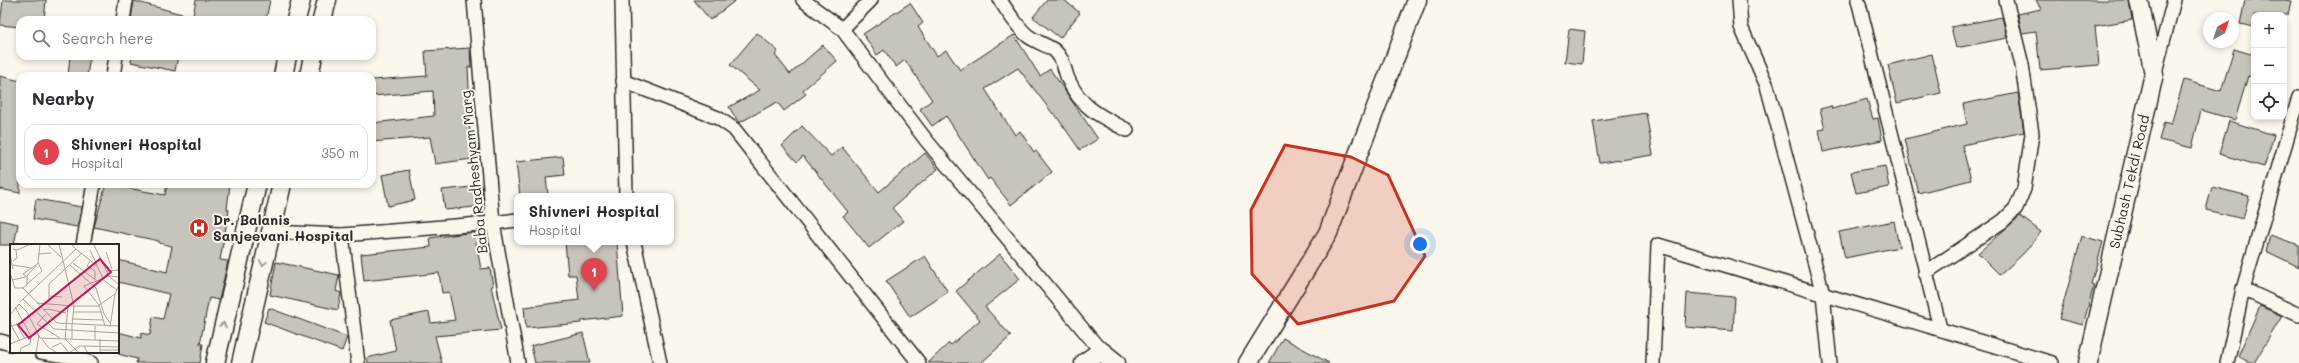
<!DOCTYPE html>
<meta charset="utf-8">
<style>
:root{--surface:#fff;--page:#f2f2f3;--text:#2b2b33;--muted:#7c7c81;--line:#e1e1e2;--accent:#2563eb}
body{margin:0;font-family:Mali,sans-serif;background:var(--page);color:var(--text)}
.controls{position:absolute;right:12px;top:12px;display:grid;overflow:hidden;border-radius:8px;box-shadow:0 2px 6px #0003}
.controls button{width:36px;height:36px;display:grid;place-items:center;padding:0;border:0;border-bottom:1px solid var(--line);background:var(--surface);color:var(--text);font:20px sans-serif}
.compass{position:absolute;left:2203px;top:12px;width:36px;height:36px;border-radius:50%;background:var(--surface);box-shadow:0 2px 6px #0003;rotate:39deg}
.you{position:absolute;left:1420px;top:244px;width:14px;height:14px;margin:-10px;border:3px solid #fff;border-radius:50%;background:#1a73e8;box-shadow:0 0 0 6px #1a73e833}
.badge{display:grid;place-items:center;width:26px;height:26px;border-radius:50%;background:var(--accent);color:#fff;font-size:13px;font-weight:700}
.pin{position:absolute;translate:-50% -33px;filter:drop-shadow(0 1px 2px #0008)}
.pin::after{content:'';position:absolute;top:21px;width:14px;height:12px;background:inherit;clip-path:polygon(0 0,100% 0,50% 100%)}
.popup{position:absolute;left:514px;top:193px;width:160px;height:52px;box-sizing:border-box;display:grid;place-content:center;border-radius:8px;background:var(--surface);filter:drop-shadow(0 1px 3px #0005);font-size:13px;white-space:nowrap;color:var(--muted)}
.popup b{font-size:15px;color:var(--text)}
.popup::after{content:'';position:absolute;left:50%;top:100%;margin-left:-8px;border:8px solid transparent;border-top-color:var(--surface)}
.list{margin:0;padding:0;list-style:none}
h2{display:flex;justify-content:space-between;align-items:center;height:52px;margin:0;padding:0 16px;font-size:17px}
h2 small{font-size:13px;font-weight:400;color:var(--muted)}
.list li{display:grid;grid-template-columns:26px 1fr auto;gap:12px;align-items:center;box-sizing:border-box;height:56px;margin:0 8px 8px;padding:0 8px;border:1px solid var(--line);border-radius:12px}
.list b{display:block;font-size:15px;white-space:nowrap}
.list p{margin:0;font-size:13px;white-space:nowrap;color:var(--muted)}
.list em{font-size:13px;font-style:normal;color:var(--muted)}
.icon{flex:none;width:22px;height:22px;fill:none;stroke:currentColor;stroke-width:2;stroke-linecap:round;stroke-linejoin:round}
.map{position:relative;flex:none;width:2299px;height:363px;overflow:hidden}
.search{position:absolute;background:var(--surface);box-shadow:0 2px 6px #0003;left:16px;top:16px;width:360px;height:44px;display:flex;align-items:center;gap:10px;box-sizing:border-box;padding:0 14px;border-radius:12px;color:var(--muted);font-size:15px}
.panel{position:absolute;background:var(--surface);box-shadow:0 2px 6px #0003;left:16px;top:72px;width:360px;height:116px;border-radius:12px}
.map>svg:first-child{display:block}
.building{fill:#c7c4bc;stroke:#2b2b2b}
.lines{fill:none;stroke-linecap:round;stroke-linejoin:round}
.street-casing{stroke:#2b2b2b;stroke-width:16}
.secondary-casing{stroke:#2b2b2b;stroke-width:21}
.street{stroke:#fbf7ec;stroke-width:13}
.secondary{stroke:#fbf7ec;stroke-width:18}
.oneway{stroke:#93918c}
.marked{fill:#c8321e;fill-opacity:0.2;stroke:#c8321e;stroke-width:3;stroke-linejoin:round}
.labels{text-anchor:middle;stroke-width:4;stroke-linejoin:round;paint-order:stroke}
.street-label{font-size:14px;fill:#2b2b2b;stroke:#fbf7ec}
.poi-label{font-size:14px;font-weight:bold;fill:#2b2b2b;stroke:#fbf7ec;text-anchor:start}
.inset-road{fill:none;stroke:#a8a59f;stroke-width:1}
.view{fill:#c2185b;fill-opacity:0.15;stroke:#c2185b;stroke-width:2}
.inset-edge{fill:none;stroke:#2b2b2b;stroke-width:2}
</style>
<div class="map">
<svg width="2299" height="363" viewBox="0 0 2299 363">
<rect width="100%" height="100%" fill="#fbf7ec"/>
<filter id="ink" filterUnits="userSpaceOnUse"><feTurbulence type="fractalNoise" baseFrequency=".025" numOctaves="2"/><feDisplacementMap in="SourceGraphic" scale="8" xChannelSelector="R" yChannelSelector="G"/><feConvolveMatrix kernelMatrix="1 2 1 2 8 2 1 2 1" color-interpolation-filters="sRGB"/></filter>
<g filter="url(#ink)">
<g class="building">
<polygon points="3,0 46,0 44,20 20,20 20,27 0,25"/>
<polygon points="196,0 270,0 266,20 192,20"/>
<polygon points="694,0 736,0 710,20"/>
<polygon points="1047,0 1064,0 1080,13 1060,38 1033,17"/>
<polygon points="2036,0 2129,0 2132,20 2095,26 2099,65 2040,70 2036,31 2022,33 2018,14 2041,9"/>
<polygon points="2245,0 2284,0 2291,1 2288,15 2254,15 2254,27 2240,24"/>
<polygon points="134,1 189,16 188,20 131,19"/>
<polygon points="910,3 923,23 918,27 937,56 946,50 960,70 1014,35 1040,76 1050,69 1098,139 1080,150 1054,113 1053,114 1018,68 985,89 1015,135 1020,131 1034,152 1036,151 1052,172 1011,205 990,178 988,180 946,116 932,126 920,109 932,100 905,60 896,67 884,50 877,55 863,34"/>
<polygon points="2002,17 2007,38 1956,48 1951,27"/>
<polygon points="1569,29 1585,31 1582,64 1565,62"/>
<polygon points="757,33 778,51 775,55 790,74 823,45 837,61 803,90 806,94 784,111 777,102 739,123 729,107 760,90 730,65"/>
<polygon points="470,48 471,67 468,67 470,107 466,107 473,146 478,145 479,158 435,164 430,137 372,142 372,123 434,116 433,91 372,96 372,80 427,76 425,51"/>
<polygon points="2234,49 2254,55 2254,78 2248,76 2235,120 2201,110 2192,148 2159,140 2164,122 2171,124 2184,80 2221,91"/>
<polygon points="1932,54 1941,93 1897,103 1888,65"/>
<polygon points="70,56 90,56 87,76 68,76"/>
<polygon points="132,56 178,56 175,71 131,62"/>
<polygon points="0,76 20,81 20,193 0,189"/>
<polygon points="2018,93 2024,132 1962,145 1971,180 1918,193 1905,139 1967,124 1963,104"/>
<polygon points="1867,99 1873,119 1878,118 1882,140 1823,152 1819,130 1825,129 1820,109 1831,106 1832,109"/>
<polygon points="1646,113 1653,155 1600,163 1593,121"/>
<polygon points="2229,121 2274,135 2264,167 2219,154"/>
<polygon points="802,126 831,156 842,147 879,192 925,153 938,169 892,208 903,221 869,248 843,216 848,212 803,156 797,162 782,146"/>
<polygon points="563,157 565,175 546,177 548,196 520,196 516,162"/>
<polygon points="1885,166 1889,187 1856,193 1851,172"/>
<polygon points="409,170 415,200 388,206 382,175"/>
<polygon points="106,184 165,195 167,184 230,184 227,209 229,210 220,260 228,261 219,300 209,298 200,344 203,344 200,363 136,363 137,359 118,354 118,332 141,338 141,333 150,335 153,317 163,319 169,294 118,282 118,260 167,272 172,246 159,243 159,241 94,227"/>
<polygon points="482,186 484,206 445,210 442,190"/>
<polygon points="2212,187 2249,196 2243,219 2206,210"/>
<polygon points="36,199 82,207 77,227 33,219"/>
<polygon points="2020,216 2041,232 2024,253 2000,275 1978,253"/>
<polygon points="0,220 18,224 14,245 0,245"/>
<polygon points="1894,221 1899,247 1845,258 1839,232"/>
<polygon points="474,232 481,269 490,268 493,286 491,286 501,330 435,336 442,363 368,363 367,358 396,351 390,320 429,312 431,323 455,320 449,292 442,293 439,273 364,281 361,254 431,247 430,238"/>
<polygon points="2270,235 2299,245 2299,267 2266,251"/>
<polygon points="2082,236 2103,242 2091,284 2094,285 2083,325 2059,319"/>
<polygon points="565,242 617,242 623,316 581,321 581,323 526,328 524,307 579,300 576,275 568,275"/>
<polygon points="1000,254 1020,279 985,307 1011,336 981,363 928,363 949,343 951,345 980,320 956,291"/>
<polygon points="925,256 948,292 910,317 886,281"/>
<polygon points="276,262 339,275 336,291 341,293 338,310 270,295"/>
<polygon points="1687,293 1735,297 1733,331 1685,327"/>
<polygon points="2260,306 2282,316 2254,363 2250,363 2238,356"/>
<polygon points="269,308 347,337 342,351 264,322"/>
<polygon points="583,333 590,363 535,363 531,346"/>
<polygon points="1283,338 1329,363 1269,363"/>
</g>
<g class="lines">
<defs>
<g id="street">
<polyline points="474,0 493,223 518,363"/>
<polyline points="622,0 626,196"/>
<polyline points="803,0 842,29 926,140 1101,351"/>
<path d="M1000 0C1008 12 1017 27 1028 36 1036 42 1051 47 1055 51 1064 59 1064 69 1068 79 1081 108 1100 116 1127 130"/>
<polyline points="1739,0 1741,27 1767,86 1823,294 1830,363"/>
<polyline points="1858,0 1940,328"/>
<polyline points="123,20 126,0"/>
<polyline points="842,29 871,0"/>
<polyline points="2155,72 2174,0"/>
<polyline points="113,76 116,56"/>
<polyline points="623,81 718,118 734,129 919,363"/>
<polyline points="270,232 342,235 493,223 517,220"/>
<polyline points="342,235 358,363"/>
<polyline points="634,242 660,363"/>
<polyline points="83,245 94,184"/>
<polyline points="1925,273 2003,221 2016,208 2024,189 2032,134 2022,65 2006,0"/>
<polyline points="2243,289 2299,315"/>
<polyline points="0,341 11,344"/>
<polyline points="41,352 73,357 91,363"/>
<polyline points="1653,363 1658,245 2052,363"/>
<polyline points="2227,363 2243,289 2299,97"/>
</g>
<g id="secondary">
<polyline points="296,20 301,0"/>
<polyline points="322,20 327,0"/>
<polyline points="283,76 287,56"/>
<polyline points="309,76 313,56"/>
<polyline points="215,363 257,184"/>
<polyline points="241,363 282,184"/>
<polyline points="1084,363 1101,351 1116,363"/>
<polyline points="1248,363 1328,233 1417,0"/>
<path id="s1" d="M2088 363 2154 74 2139 0"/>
</g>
</defs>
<use href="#street" class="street-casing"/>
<use href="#secondary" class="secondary-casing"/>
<use href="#street" class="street"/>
<use href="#secondary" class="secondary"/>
</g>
<defs><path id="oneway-chevron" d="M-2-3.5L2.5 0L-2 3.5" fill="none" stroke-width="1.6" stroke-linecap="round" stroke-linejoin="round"/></defs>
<g class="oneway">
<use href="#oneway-chevron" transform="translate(263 263) rotate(102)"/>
<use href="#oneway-chevron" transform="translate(223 325) rotate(-77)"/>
</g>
</g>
<path class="marked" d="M1285 145 1351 157 1388 175 1425 256 1394 301 1298 324 1252 274 1251 210Z"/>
<defs>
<symbol id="hospital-disc" viewBox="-11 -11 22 22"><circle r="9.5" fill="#c8321e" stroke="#fbf7ec"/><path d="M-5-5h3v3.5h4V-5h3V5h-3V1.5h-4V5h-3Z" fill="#fff"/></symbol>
</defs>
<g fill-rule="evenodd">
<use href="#hospital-disc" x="188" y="217" width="22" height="22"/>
</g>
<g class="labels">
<g class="street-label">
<text transform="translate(474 172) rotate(-96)" y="5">Baba Radheshyam Marg</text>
<text dy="5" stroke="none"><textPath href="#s1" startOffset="186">Subhash Tekdi Road</textPath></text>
</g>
<g class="poi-label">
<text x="213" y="225">Dr. Balanis<tspan x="213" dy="16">Sanjeevani Hospital</tspan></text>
</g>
</g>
<g transform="translate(10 244)">
<rect width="109" height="109" fill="#fbf7ec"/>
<path class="inset-road" d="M37 0 51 13M84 1 99 32 109 41M3 5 7 6 21 0M66 5 87 22 93 34M80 6 87 21M96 8 102 25M0 10 3 25M29 10 41 9M81 16 77 22 85 27V35M3 17 7 14 6 6M63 19 87 37M3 21 21 24M60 21 86 44 94 70 100 79M97 27 109 26M0 29 5 44H13M17 33 13 30 26 21M92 35 107 46M2 36 16 33M17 40 32 27 28 19M13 44 47 79 109 82M13 44 17 41V32L28 19 30 0M40 52 52 53M13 55 44 85 109 89M10 58 66 5 61 0M39 58V40L72 9M27 59 64 62 49 0M9 60 17 68 30 94 109 97M89 61 105 50M58 62 55 95 69 109M5 63 21 92 20 100 11 104 10 109M33 66 38 65 56 69M63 68H91M0 71 1 81 10 97M0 71 9 60M62 75 93 76M6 79 15 95M27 80 50 94M27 80 36 70M62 81 64 62H89M85 82V96M95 82 89 61 74 42 99 32 109 33M0 83 13 78M100 83 105 50 109 41M32 95 38 103 47 109M62 95V81M90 95V109M0 100 28 89M74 102 109 103M42 103 51 99 59 109M90 106H109M26 109 29 92M59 109 69 102H74L78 109"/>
<path class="view" d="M90 15 101 28 19 94 8 81Z"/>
<rect width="109" height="109" class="inset-edge"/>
</g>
</svg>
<div class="controls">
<button>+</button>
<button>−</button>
<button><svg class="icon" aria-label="locate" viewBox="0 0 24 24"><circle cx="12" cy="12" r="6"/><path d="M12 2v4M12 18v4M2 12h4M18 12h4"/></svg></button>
</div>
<svg class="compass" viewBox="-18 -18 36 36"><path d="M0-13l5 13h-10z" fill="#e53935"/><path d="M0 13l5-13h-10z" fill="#7c7c81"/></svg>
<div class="you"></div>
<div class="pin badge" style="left:594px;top:291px;background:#e0444e">1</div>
<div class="popup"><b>Shivneri Hospital</b>Hospital</div>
<div class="search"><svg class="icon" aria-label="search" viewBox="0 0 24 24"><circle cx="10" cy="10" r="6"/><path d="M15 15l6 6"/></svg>Search here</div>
<section class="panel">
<h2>Nearby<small></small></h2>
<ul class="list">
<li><span class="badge" style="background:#e0444e">1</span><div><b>Shivneri Hospital</b><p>Hospital</p></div><em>350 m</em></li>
</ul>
</section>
</div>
